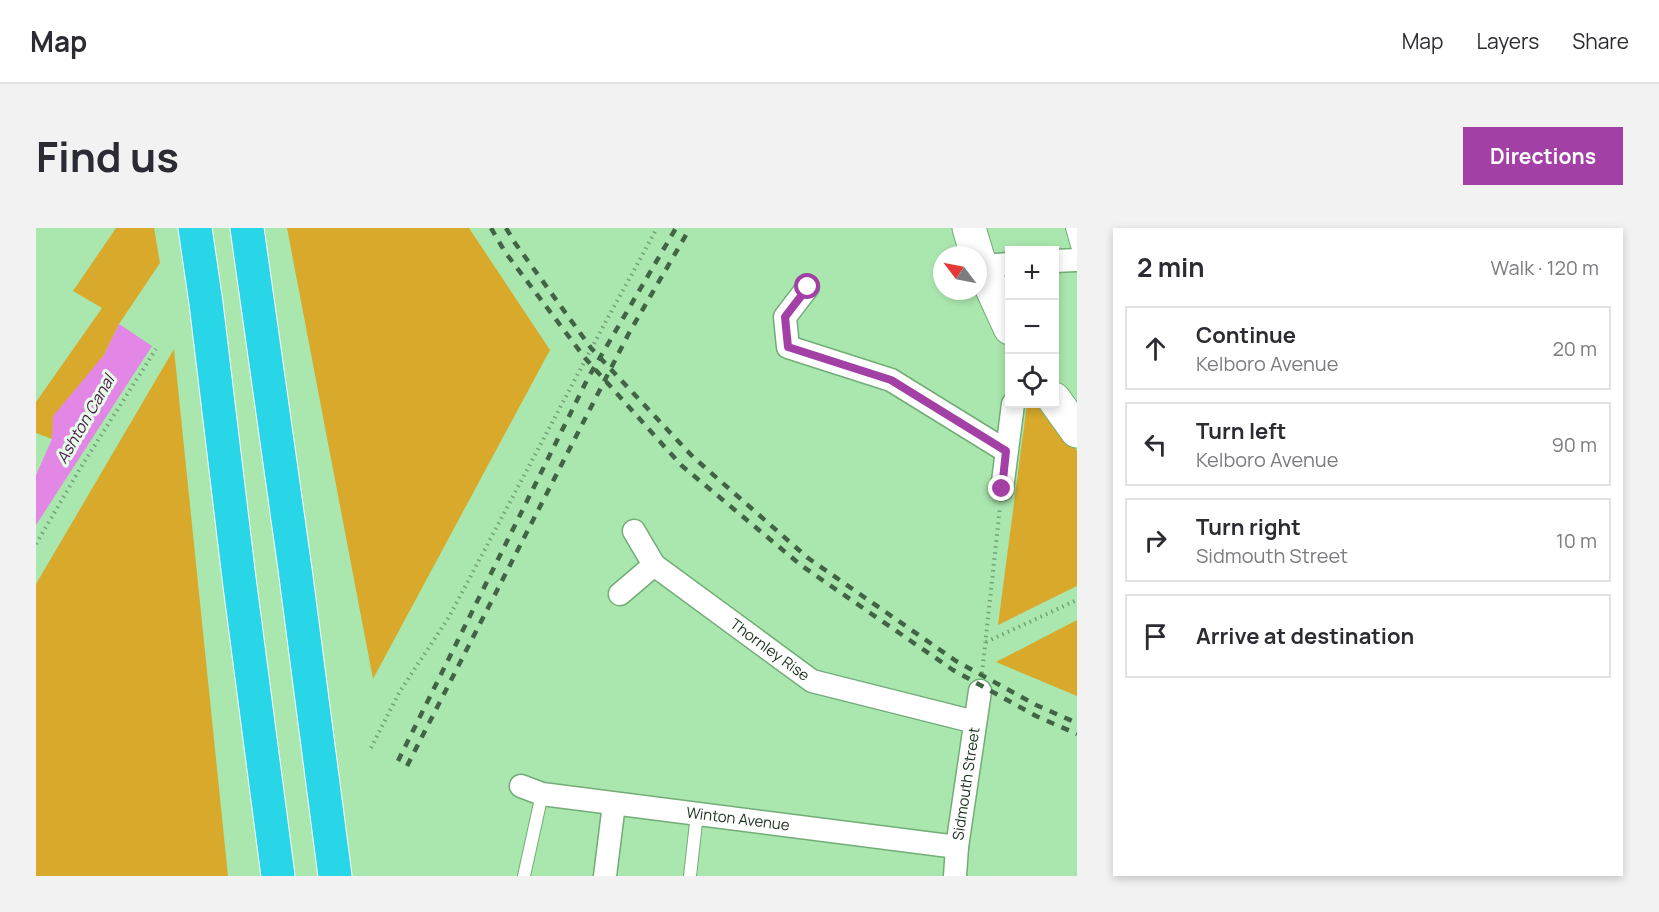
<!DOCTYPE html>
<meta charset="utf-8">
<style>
:root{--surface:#fff;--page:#f2f2f3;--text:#2b2b33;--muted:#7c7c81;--line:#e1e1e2;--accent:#a240a6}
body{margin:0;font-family:Manrope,sans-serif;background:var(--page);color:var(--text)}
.controls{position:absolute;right:18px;top:18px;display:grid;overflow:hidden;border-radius:0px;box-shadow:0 3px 9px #0003}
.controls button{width:54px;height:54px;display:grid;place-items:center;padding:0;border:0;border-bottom:2px solid var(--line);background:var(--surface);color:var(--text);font:30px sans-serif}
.compass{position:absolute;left:897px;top:18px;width:54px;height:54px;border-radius:50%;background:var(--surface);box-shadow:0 3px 9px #0003;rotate:302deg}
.stop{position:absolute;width:18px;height:18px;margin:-14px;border:4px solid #a240a6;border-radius:50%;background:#fff}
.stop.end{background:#a240a6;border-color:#fff;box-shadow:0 2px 6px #0008}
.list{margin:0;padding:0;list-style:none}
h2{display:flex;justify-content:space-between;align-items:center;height:78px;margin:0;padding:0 24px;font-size:26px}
h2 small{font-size:20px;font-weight:400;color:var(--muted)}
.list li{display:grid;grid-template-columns:39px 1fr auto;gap:18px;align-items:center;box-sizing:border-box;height:84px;margin:0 12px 12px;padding:0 12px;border:2px solid var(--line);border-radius:0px}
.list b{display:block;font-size:22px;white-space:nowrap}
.list p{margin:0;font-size:20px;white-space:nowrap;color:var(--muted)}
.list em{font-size:20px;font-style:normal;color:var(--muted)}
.icon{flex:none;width:33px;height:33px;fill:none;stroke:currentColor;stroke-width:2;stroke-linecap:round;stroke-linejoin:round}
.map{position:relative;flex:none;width:1041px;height:648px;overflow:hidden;border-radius:0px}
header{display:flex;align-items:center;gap:36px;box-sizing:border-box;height:84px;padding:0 30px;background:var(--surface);border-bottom:2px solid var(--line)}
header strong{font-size:28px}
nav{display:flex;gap:33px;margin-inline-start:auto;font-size:21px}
.intro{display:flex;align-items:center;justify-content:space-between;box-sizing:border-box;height:144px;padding:0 36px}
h1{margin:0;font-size:42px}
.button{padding:15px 27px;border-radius:0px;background:var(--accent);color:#fff;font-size:21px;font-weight:700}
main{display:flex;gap:36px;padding:0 36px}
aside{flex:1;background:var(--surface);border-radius:0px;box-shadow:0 3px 9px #0003}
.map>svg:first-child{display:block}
.green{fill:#d8a92b}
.water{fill:#e287e5}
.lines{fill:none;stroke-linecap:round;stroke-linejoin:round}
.lane-casing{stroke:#72ac76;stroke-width:14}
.street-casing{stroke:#72ac76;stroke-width:25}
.secondary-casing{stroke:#72ac76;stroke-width:35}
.highway-casing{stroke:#fff;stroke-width:35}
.path{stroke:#73a276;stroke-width:4;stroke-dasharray:1.5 4.5;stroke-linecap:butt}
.lane{stroke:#fff;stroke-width:12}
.street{stroke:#fff;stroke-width:22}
.secondary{stroke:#fff;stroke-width:33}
.highway{stroke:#29d6e8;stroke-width:33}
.rail{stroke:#416444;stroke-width:4.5;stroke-dasharray:8 8;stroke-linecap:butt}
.route{stroke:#a240a6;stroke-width:8}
.labels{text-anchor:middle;stroke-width:6;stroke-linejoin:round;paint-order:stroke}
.street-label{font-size:15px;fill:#1a321c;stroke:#e5fde6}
.water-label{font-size:16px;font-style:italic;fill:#4c134e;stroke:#e5fde6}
</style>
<header>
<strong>Map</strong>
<nav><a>Map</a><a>Layers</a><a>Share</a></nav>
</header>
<div class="intro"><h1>Find us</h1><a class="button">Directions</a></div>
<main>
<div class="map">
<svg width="1041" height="648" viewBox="0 0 1041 648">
<rect width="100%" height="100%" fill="#aae7ae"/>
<g class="green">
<polygon points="80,0 118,0 124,35 83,96 68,127 49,152 17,201 16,211 0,205 0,174 66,80 37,63"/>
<polygon points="251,0 433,0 514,122 337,451"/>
<polygon points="138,121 192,648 0,648 0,356"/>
<polygon points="991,176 1009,176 1041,223 1041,358 962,397"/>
<polygon points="1041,392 1041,468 960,434"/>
</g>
<polygon class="water" points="83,96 116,118 0,297 0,247 16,211 17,188 68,127"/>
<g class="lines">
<defs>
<g id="lane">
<polyline points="1036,0 1041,18"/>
<polyline points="488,648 506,566"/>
<polyline points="654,648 661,586"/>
</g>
<g id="street">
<polyline points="1018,33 1041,32"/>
<polyline points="945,38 974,36"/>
<polyline points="772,59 749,89 752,119 855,152 970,223"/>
<polyline points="966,261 977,176"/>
<path id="s1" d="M598 303 618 337 776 453 939 494"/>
<polyline points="584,366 618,337"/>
<path id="s2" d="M485 558 506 566 921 619"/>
<polyline points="569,648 578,576"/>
<path id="s3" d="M919 648 921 619 944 463"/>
</g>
<g id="secondary">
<polyline points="933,0 941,27"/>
<polyline points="942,30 974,100"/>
<polyline points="1018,171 1041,203"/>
</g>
<g id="highway">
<polyline points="159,0 170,75 203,350 242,648"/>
<polyline points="211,0 259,341 299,648"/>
</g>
</defs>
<use href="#lane" class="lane-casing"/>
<use href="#street" class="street-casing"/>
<use href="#secondary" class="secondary-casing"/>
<use href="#highway" class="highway-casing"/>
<g class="path">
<polyline points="0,316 45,239 120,121"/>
<polyline points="950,414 1041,372"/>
<polyline points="946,445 964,279"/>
<polyline points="335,520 364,463 413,389 562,108 621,0"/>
</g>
<use href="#lane" class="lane"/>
<use href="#street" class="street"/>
<use href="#secondary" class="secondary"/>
<use href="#highway" class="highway"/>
<g class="rail">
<polyline points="455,0 469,24 549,130 645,237 766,338 917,442 1000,488 1041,506"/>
<polyline points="470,0 479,15 555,120 657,229 772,330 920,433 1000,477 1041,495"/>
<polyline points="362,533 552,150 640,0"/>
<polyline points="371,538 593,105 654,0"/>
</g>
</g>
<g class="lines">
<polyline class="route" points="772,59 749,89 752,119 855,152 970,223 966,261"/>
</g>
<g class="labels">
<g class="street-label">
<text dy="5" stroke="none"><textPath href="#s1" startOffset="183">Thornley Rise</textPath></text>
<text dy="5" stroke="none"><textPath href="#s3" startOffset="93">Sidmouth Street</textPath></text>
<text dy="5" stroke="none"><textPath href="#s2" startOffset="220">Winton Avenue</textPath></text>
</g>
<g class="water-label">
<text transform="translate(49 191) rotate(-60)" y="6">Ashton Canal</text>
</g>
</g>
</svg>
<div class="controls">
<button>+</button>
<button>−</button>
<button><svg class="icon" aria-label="locate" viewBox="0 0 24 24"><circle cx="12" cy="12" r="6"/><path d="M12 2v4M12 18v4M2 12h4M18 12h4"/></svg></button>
</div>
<svg class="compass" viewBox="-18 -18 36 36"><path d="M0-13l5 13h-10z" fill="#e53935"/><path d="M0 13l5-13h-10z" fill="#7c7c81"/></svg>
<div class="stop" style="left:772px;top:59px"></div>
<div class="stop end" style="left:966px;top:261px"></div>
</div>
<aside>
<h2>2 min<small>Walk · 120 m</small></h2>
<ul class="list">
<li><svg class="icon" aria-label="ahead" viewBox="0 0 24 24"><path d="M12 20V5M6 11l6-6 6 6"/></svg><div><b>Continue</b><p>Kelboro Avenue</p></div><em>20 m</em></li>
<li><svg class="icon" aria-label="left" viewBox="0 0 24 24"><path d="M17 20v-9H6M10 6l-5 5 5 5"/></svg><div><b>Turn left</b><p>Kelboro Avenue</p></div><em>90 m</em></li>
<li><svg class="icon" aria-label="right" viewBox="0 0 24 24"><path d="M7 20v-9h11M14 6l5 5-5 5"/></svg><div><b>Turn right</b><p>Sidmouth Street</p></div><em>10 m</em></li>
<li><svg class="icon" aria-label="arrive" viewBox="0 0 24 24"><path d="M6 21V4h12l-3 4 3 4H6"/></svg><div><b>Arrive at destination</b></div></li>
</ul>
</aside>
</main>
